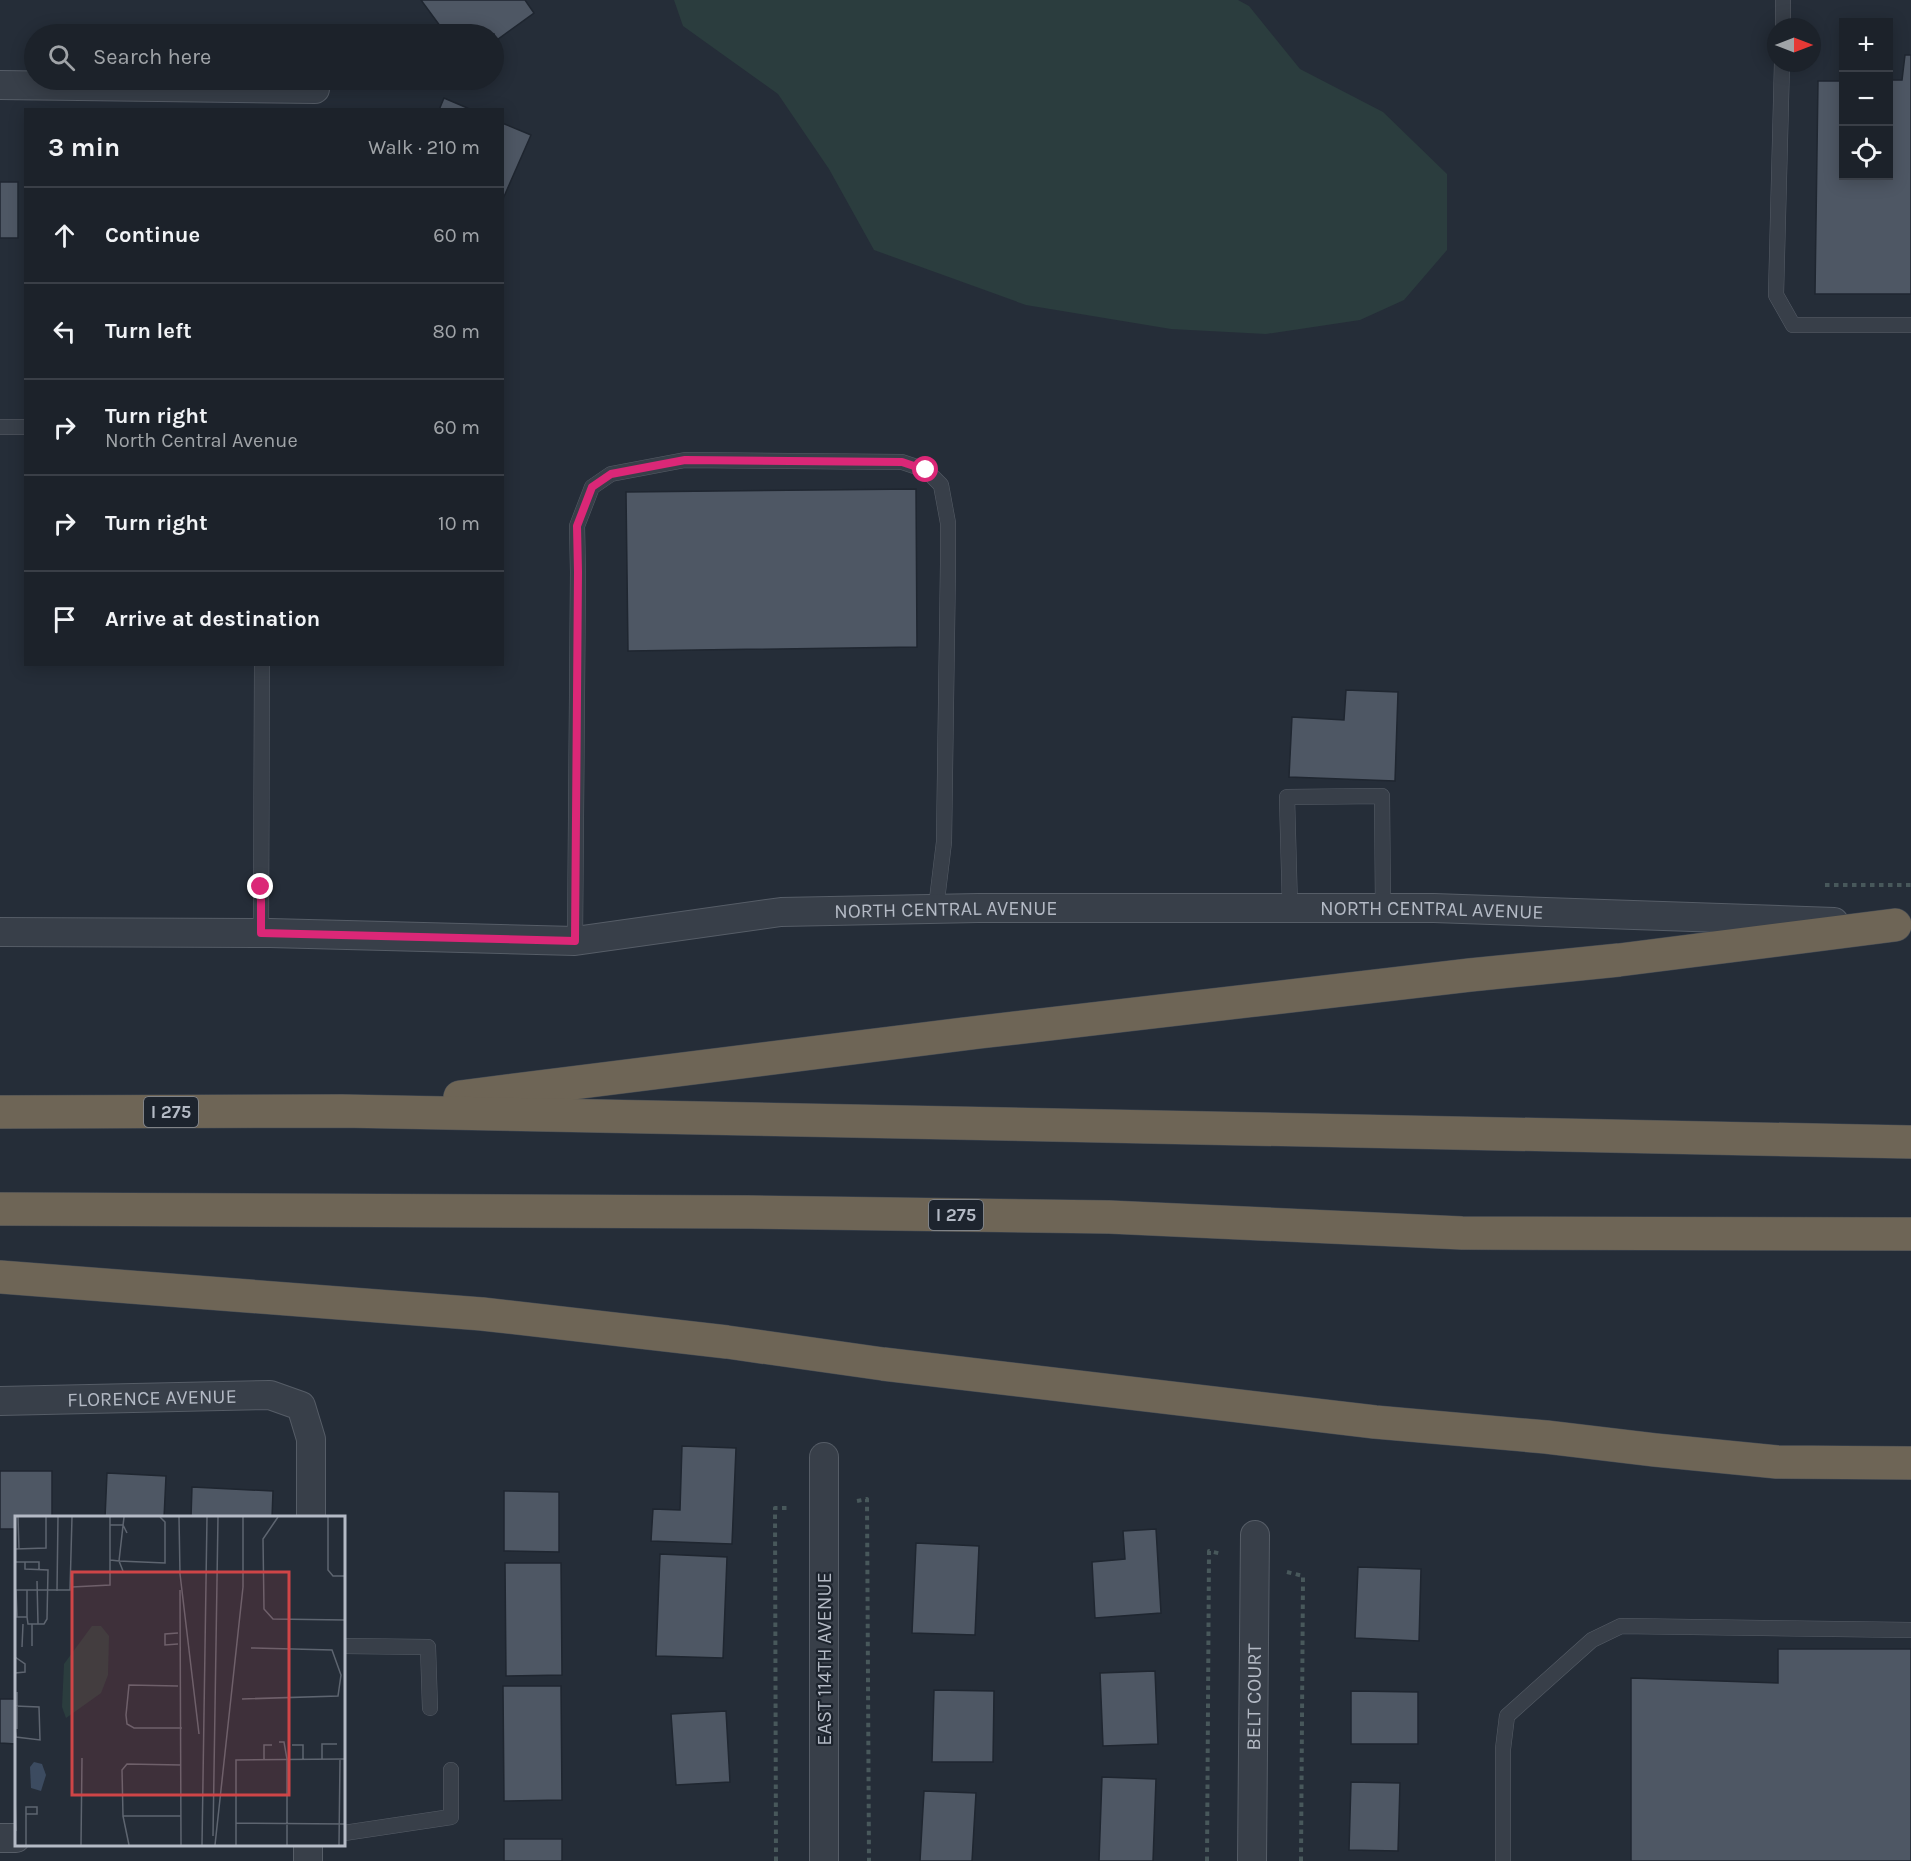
<!DOCTYPE html>
<meta charset="utf-8">
<style>
:root{--surface:#1c222a;--page:#292f36;--text:#f1f3f6;--muted:#a0a4a8;--line:#3a3f47}
body{margin:0;font-family:Karla,sans-serif;background:var(--page);color:var(--text)}
.controls{position:absolute;right:18px;top:18px;display:grid;overflow:hidden;border-radius:0px;box-shadow:0 3px 15px #0003}
.controls button{width:54px;height:54px;display:grid;place-items:center;padding:0;border:0;border-bottom:2px solid var(--line);background:var(--surface);color:var(--text);font:30px sans-serif}
.compass{position:absolute;left:1767px;top:18px;width:54px;height:54px;border-radius:50%;background:var(--surface);box-shadow:0 3px 15px #0003;rotate:90deg}
.stop{position:absolute;width:18px;height:18px;margin:-14px;border:4px solid #db2777;border-radius:50%;background:#fff}
.stop.end{background:#db2777;border-color:#fff;box-shadow:0 2px 6px #0008}
.list{margin:0;padding:0;list-style:none}
h2{display:flex;justify-content:space-between;align-items:center;height:78px;margin:0;padding:0 24px;font-size:26px}
h2 small{font-size:20px;font-weight:400;color:var(--muted)}
.list li{display:grid;grid-template-columns:39px 1fr auto;gap:18px;align-items:center;box-sizing:border-box;height:96px;padding:0 24px;border-top:2px solid var(--line)}
.list b{display:block;font-size:22px;white-space:nowrap}
.list p{margin:0;font-size:20px;white-space:nowrap;color:var(--muted)}
.list em{font-size:20px;font-style:normal;color:var(--muted)}
.icon{flex:none;width:33px;height:33px;fill:none;stroke:currentColor;stroke-width:2;stroke-linecap:round;stroke-linejoin:round}
.map{position:relative;flex:none;width:1911px;height:1861px;overflow:hidden}
.search{position:absolute;background:var(--surface);box-shadow:0 3px 15px #0003;left:24px;top:24px;width:480px;height:66px;display:flex;align-items:center;gap:15px;box-sizing:border-box;padding:0 21px;border-radius:33px;color:var(--muted);font-size:22px}
.panel{position:absolute;background:var(--surface);box-shadow:0 3px 15px #0003;left:24px;top:108px;width:480px;height:558px;border-radius:0px}
.map>svg:first-child{display:block}
.green{fill:#2b3d3e}
.building{fill:#4e5764;stroke:#1f2630;stroke-width:1.5}
.lines{fill:none;stroke-linecap:round;stroke-linejoin:round}
.lane-casing{stroke:#565d67;stroke-width:16}
.street-casing{stroke:#565d67;stroke-width:30}
.highway-casing{stroke:#434a54;stroke-width:34}
.path{stroke:#48585b;stroke-width:4;stroke-dasharray:4.5 4.5;stroke-linecap:butt}
.lane{stroke:#383f49;stroke-width:15}
.street{stroke:#383f49;stroke-width:28}
.highway{stroke:#6e6556;stroke-width:33}
.route{stroke:#db2777;stroke-width:8}
.labels{text-anchor:middle;stroke-width:4.5;stroke-linejoin:round;paint-order:stroke}
.shield{fill:#1d242e;stroke:#878d98;stroke-width:1.5}
.shield-label{font-size:18px;font-weight:bold;fill:#b4bac5}
.street-label{font-size:20px;fill:#b4bac5;stroke:#1d242e}
.inset-road{fill:none;stroke:#5e6570;stroke-width:1.5}
.view{fill:#cf4547;fill-opacity:0.15;stroke:#cf4547;stroke-width:3}
.inset-edge{fill:none;stroke:#b4bac5;stroke-width:3}
</style>
<div class="map">
<svg width="1911" height="1861" viewBox="0 0 1911 1861">
<rect width="100%" height="100%" fill="#252d38"/>
<polygon class="green" points="674,0 1238,0 1249,6 1300,69 1383,112 1447,174 1447,250 1404,300 1360,320 1266,334 1171,329 1026,305 874,250 829,169 778,94 683,26"/>
<g class="building">
<polygon points="421,0 525,0 534,13 494,42 494,34 446,34"/>
<polygon points="1905,55 1911,55 1911,294 1815,294 1818,81 1844,81 1844,176 1888,176 1888,80 1902,80"/>
<polygon points="444,98 472,110 439,110"/>
<polygon points="502,123 531,135 502,201"/>
<rect x="0" y="182" width="18" height="56"/>
<polygon points="916,489 917,647 628,651 626,492"/>
<polygon points="1346,690 1398,692 1395,781 1289,777 1292,717 1344,720"/>
<polygon points="682,1446 736,1448 732,1544 651,1541 653,1509 680,1510"/>
<polygon points="0,1471 52,1471 52,1518 16,1518 16,1529 0,1529"/>
<polygon points="107,1473 166,1476 164,1518 105,1518"/>
<polygon points="192,1487 273,1491 272,1518 191,1518"/>
<polygon points="504,1491 559,1492 559,1552 504,1551"/>
<polygon points="1156,1529 1161,1613 1095,1618 1092,1562 1125,1559 1123,1531"/>
<polygon points="916,1543 979,1546 975,1635 912,1633"/>
<polygon points="660,1554 727,1557 723,1658 656,1656"/>
<polygon points="505,1563 561,1563 562,1675 506,1676"/>
<polygon points="1358,1567 1421,1569 1419,1641 1355,1638"/>
<polygon points="1778,1649 1911,1649 1911,1861 1631,1861 1631,1678 1778,1683"/>
<polygon points="1155,1671 1158,1744 1103,1746 1100,1673"/>
<polygon points="503,1686 561,1686 562,1800 504,1801"/>
<polygon points="934,1690 994,1691 993,1762 932,1762"/>
<polygon points="1351,1691 1418,1692 1418,1744 1351,1744"/>
<polygon points="0,1699 16,1699 16,1744 0,1743"/>
<polygon points="726,1711 730,1782 676,1785 671,1714"/>
<polygon points="1102,1777 1156,1779 1153,1861 1099,1861"/>
<polygon points="1351,1782 1400,1783 1398,1851 1349,1850"/>
<polygon points="924,1791 976,1793 972,1861 920,1861"/>
<rect x="504" y="1839" width="58" height="22"/>
</g>
<g class="lines">
<defs>
<g id="lane">
<polyline points="1783,27 1783,0"/>
<polyline points="1782,63 1776,295 1793,325 1911,325"/>
<polyline points="0,427 26,427"/>
<polyline points="1290,908 1287,797 1382,796 1383,908"/>
<polyline points="261,933 262,664"/>
<polyline points="575,941 578,572 577,526 592,487 611,474 685,460 902,462 926,470 941,485 948,523 948,564 944,842 936,908"/>
<polyline points="344,1646 428,1647 430,1708"/>
<polyline points="344,1833 451,1817 451,1770"/>
<polyline points="1503,1861 1503,1749 1507,1716 1592,1640 1621,1626 1911,1630"/>
</g>
<g id="street">
<polyline points="0,85 315,89"/>
<path id="s1" d="M0 932 270 933 575 941 781 912 978 908H1434L1834 922"/>
<path id="s2" d="M0 1401 270 1395 301 1406 311 1439V1518"/>
<polyline points="824,1457 824,1861"/>
<polyline points="0,1838 16,1838"/>
<polyline points="308,1861 308,1844"/>
<path id="s3" d="M1252 1861 1255 1535"/>
</g>
<g id="highway">
<polyline points="460,1097 980,1032 1470,975 1619,960 1895,925"/>
<polyline points="0,1112 342,1111 1911,1142"/>
<polyline points="0,1209 748,1212 1109,1217 1462,1233 1911,1234"/>
<polyline points="0,1277 482,1314 727,1342 883,1364 1375,1422 1546,1437 1655,1450 1777,1462 1911,1463"/>
</g>
</defs>
<use href="#lane" class="lane-casing"/>
<use href="#street" class="street-casing"/>
<use href="#highway" class="highway-casing"/>
<g class="path">
<polyline points="1825,885 1911,885"/>
<polyline points="857,1501 867,1499 869,1861"/>
<polyline points="1287,1572 1303,1576 1301,1861"/>
<polyline points="776,1861 775,1508 790,1508"/>
<polyline points="1207,1861 1209,1551 1222,1554"/>
</g>
<use href="#lane" class="lane"/>
<use href="#street" class="street"/>
<use href="#highway" class="highway"/>
</g>
<g class="lines">
<polyline class="route" points="261,887 261,933 575,941 578,572 577,526 592,487 611,474 685,460 902,462 926,470"/>
</g>
<g class="labels">
<g class="shield">
<rect x="144" y="1097" width="54" height="30" rx="4.5"/>
<rect x="929" y="1200" width="54" height="30" rx="4.5"/>
</g>
<g class="shield-label">
<text x="171" y="1118">I 275</text>
<text x="956" y="1221">I 275</text>
</g>
<g class="street-label">
<text dy="7" stroke="none"><textPath href="#s1" startOffset="948">NORTH CENTRAL AVENUE</textPath></text>
<text dy="7" stroke="none"><textPath href="#s1" startOffset="1434">NORTH CENTRAL AVENUE</textPath></text>
<text dy="7" stroke="none"><textPath href="#s2" startOffset="152">FLORENCE AVENUE</textPath></text>
<text transform="translate(824 1659) rotate(-90)" y="7">EAST 114TH AVENUE</text>
<text dy="7" stroke="none"><textPath href="#s3" startOffset="164">BELT COURT</textPath></text>
</g>
</g>
<g transform="translate(15 1516)">
<rect width="330" height="330" fill="#252d38"/>
<path d="M77 110H86L94 120 93 159 86 177 51 202 47 191 49 148Z" fill="#2b3d3e"/>
<path d="M19 246 27 248 31 259 26 275 16 272 15 251Z" fill="#3c4b60"/>
<path class="inset-road" d="M3 1 4 33M109 1 104 45 150 47V6L145 1M164 1 165 58M263 1 248 23 249 93 258 103 330 104M313 1V54L318 60H330M95 9H108L112 17M0 33 31 32V1M95 44 104 45 108 55M0 46H24V54M165 58 184 218M22 65 23 108M57 71 95 69V1M0 74H55L57 1M1 74 2 101M12 74V101M165 74 166 329M42 75 43 1M0 101H12L13 108H29L32 103 33 54 10 53V46M163 117 150 118V129L163 128M17 130V108M7 131 8 108M0 141 10 148V156L0 157M163 170 114 169 111 199 112 208 119 212H167M227 183 323 180 326 159 317 134 236 132M0 190 24 191 25 224 1 221 0 213M2 213V176M264 226H269L272 243V329M277 229H288V243M249 243V229H257M307 243V228H322M0 247V267M0 279 1 315M108 300 114 329M166 300H108L107 254 112 248 166 249M221 307 330 308M198 320 203 1M11 329V291H22V298H11M66 329 67 242M187 329 192 1M200 329 228 71V1M221 329V244L330 243M324 329 325 243"/>
<path class="view" d="M57 56H274V279H57Z"/>
<rect width="330" height="330" class="inset-edge"/>
</g>
</svg>
<div class="controls">
<button>+</button>
<button>−</button>
<button><svg class="icon" aria-label="locate" viewBox="0 0 24 24"><circle cx="12" cy="12" r="6"/><path d="M12 2v4M12 18v4M2 12h4M18 12h4"/></svg></button>
</div>
<svg class="compass" viewBox="-18 -18 36 36"><path d="M0-13l5 13h-10z" fill="#e53935"/><path d="M0 13l5-13h-10z" fill="#a0a4a8"/></svg>
<div class="stop" style="left:926px;top:470px"></div>
<div class="stop end" style="left:261px;top:887px"></div>
<div class="search"><svg class="icon" aria-label="search" viewBox="0 0 24 24"><circle cx="10" cy="10" r="6"/><path d="M15 15l6 6"/></svg>Search here</div>
<section class="panel">
<h2>3 min<small>Walk · 210 m</small></h2>
<ul class="list">
<li><svg class="icon" aria-label="ahead" viewBox="0 0 24 24"><path d="M12 20V5M6 11l6-6 6 6"/></svg><div><b>Continue</b></div><em>60 m</em></li>
<li><svg class="icon" aria-label="left" viewBox="0 0 24 24"><path d="M17 20v-9H6M10 6l-5 5 5 5"/></svg><div><b>Turn left</b></div><em>80 m</em></li>
<li><svg class="icon" aria-label="right" viewBox="0 0 24 24"><path d="M7 20v-9h11M14 6l5 5-5 5"/></svg><div><b>Turn right</b><p>North Central Avenue</p></div><em>60 m</em></li>
<li><svg class="icon" aria-label="right" viewBox="0 0 24 24"><path d="M7 20v-9h11M14 6l5 5-5 5"/></svg><div><b>Turn right</b></div><em>10 m</em></li>
<li><svg class="icon" aria-label="arrive" viewBox="0 0 24 24"><path d="M6 21V4h12l-3 4 3 4H6"/></svg><div><b>Arrive at destination</b></div></li>
</ul>
</section>
</div>
